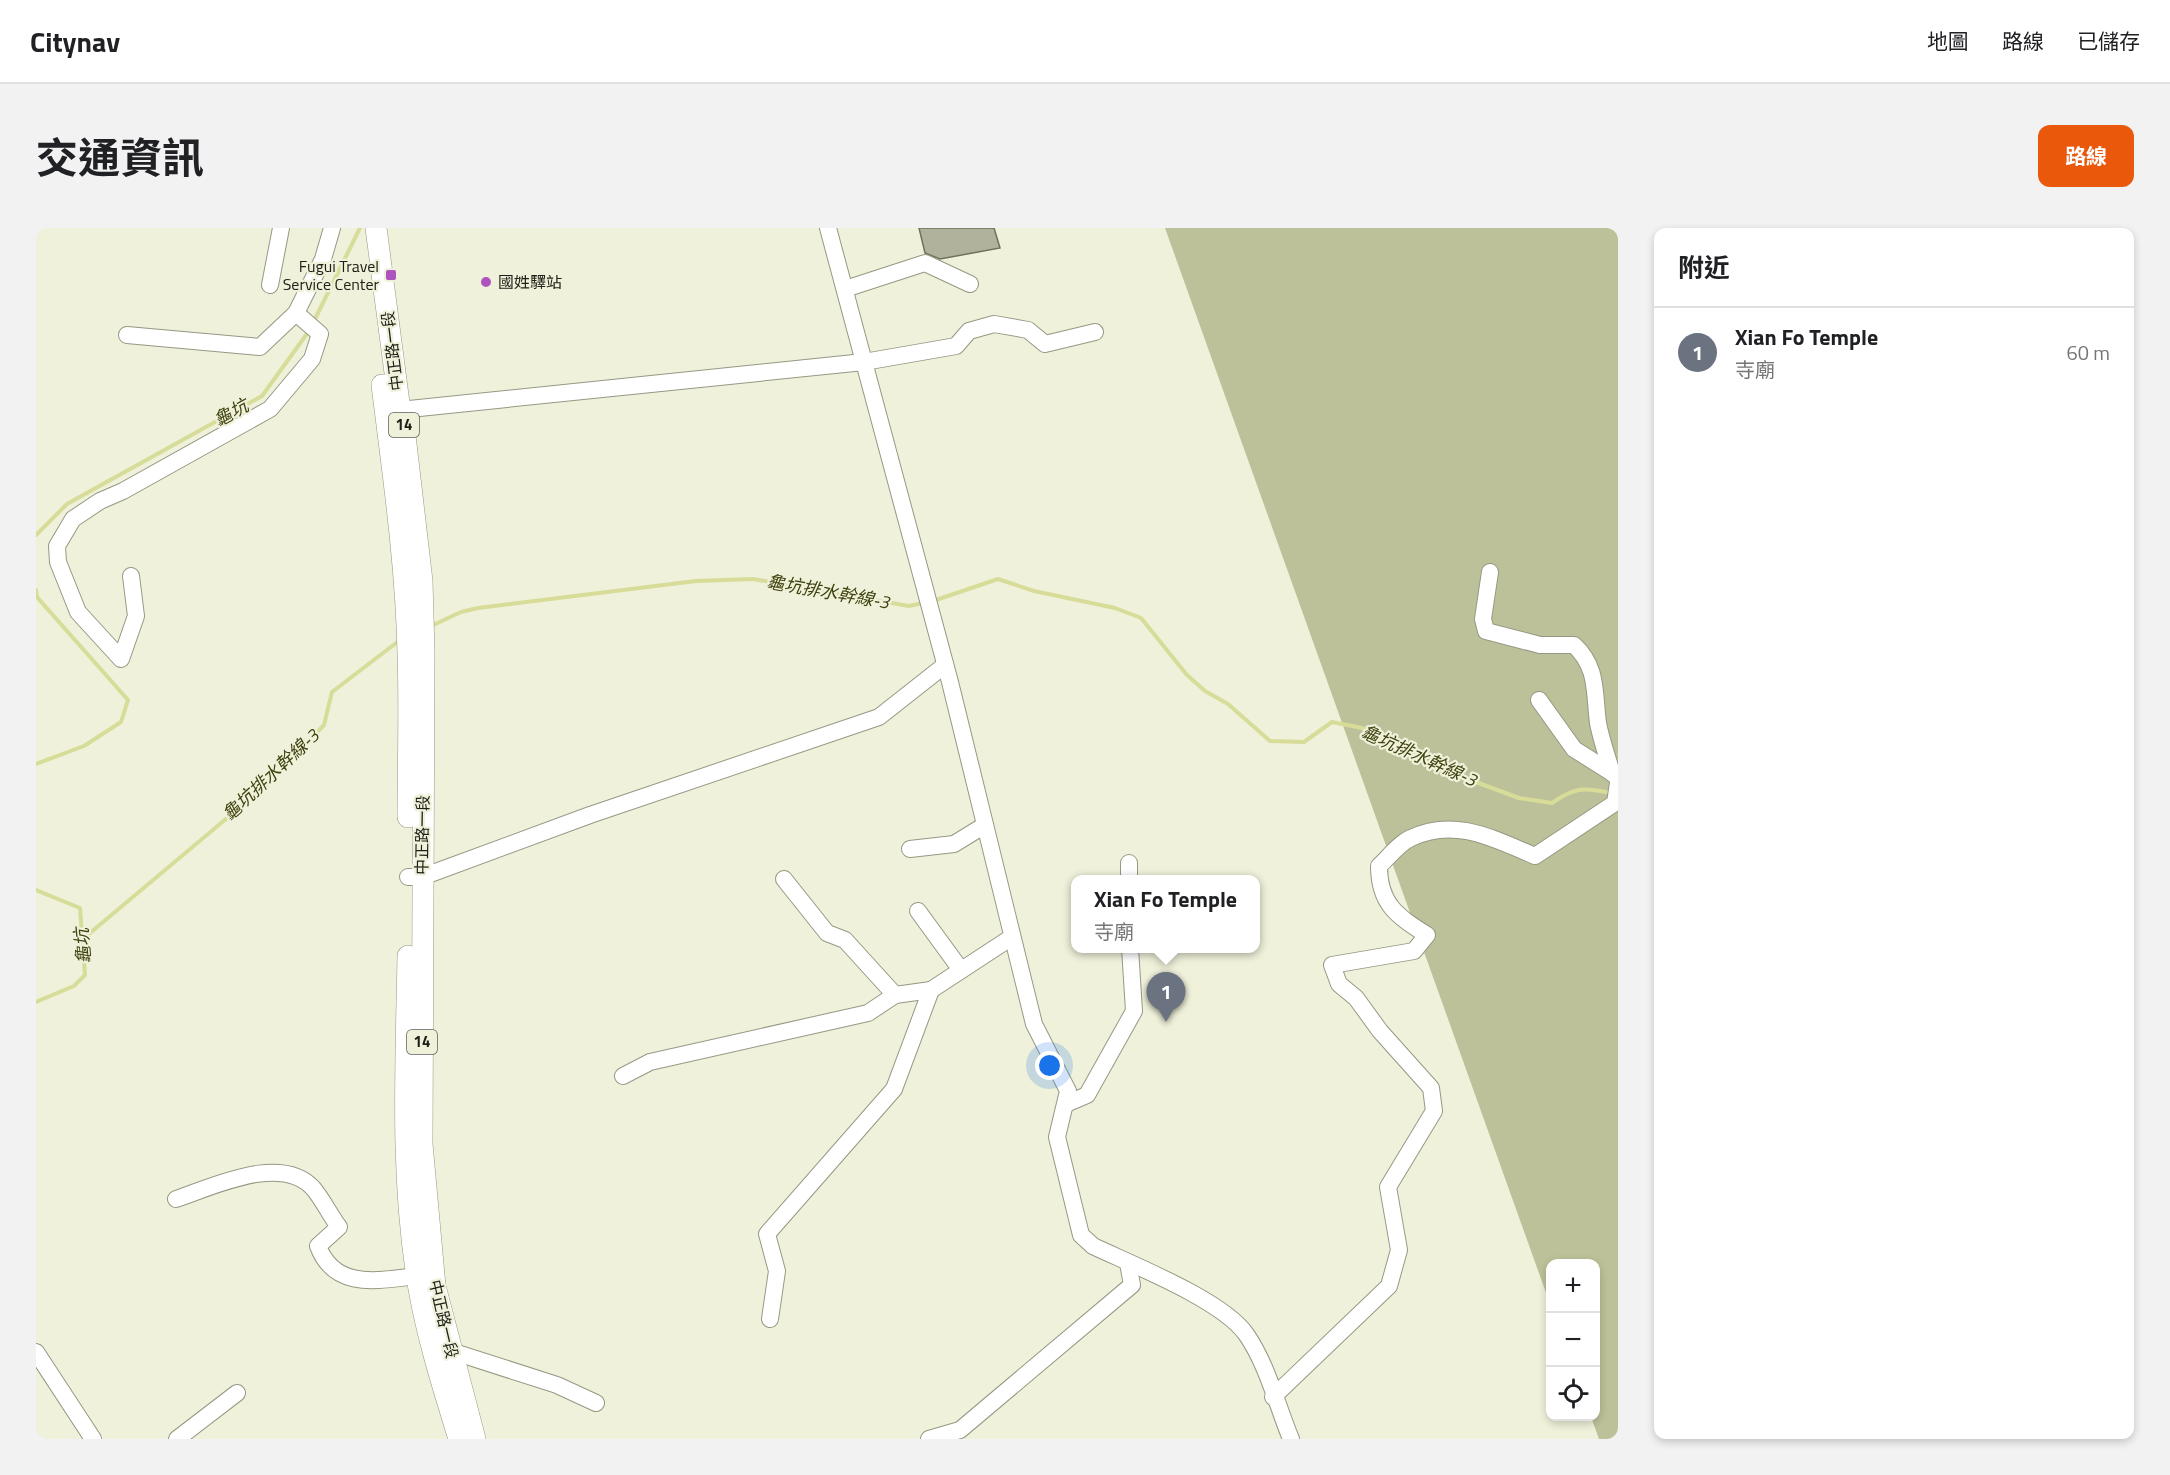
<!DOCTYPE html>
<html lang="zh-TW">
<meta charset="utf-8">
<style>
:root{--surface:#fff;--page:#f2f2f2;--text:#202124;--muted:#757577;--line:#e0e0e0;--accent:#ea580c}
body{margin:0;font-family:"Titillium Web","Noto Sans TC",sans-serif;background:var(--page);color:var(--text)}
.controls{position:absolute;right:18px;bottom:18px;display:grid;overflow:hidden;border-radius:12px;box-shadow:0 3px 9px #0003}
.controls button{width:54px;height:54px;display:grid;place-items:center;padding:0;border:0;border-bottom:2px solid var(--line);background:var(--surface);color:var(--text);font:30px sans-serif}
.you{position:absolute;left:1014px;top:838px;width:21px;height:21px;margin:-15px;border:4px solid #fff;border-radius:50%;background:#1a73e8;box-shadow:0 0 0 9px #1a73e833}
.badge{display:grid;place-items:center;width:39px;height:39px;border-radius:50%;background:var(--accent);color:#fff;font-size:20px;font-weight:700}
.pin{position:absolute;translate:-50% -50px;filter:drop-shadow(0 2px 3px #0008)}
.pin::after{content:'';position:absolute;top:32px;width:21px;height:18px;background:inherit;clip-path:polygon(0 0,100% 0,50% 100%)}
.popup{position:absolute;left:1035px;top:647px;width:189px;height:78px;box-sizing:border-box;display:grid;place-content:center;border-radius:12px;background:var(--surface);filter:drop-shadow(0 2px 4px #0005);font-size:20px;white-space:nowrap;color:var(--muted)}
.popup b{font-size:22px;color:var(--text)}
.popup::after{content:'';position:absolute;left:50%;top:100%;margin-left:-12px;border:12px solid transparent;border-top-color:var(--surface)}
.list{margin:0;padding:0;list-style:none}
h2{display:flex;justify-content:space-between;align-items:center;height:78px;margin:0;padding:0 24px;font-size:26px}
h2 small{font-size:20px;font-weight:400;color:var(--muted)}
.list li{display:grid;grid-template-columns:39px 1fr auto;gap:18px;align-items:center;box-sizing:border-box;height:90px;padding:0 24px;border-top:2px solid var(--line)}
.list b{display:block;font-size:22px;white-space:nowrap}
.list p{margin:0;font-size:20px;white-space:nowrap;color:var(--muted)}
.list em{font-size:20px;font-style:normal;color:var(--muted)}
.icon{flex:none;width:33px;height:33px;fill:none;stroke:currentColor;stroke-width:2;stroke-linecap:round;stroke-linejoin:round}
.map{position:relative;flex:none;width:1582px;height:1211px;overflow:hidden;border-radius:12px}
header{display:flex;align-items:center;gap:36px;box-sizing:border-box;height:84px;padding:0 30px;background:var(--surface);border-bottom:2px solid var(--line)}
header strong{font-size:28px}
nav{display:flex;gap:33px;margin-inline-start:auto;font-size:21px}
.intro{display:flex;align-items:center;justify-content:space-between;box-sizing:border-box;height:144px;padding:0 36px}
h1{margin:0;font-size:42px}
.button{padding:15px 27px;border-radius:12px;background:var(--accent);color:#fff;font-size:21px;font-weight:700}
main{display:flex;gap:36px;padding:0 36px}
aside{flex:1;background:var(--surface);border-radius:12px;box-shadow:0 3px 9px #0003}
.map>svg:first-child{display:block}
.green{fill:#bdc199}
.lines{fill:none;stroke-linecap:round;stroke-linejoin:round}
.stream{stroke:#d7dc99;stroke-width:4}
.building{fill:#b0b29c;stroke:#6f715c;stroke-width:1.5}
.minor-casing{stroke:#969883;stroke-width:18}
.major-casing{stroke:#969883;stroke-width:22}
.minor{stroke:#fff;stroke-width:16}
.major{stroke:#fff;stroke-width:21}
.poi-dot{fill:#ae52bd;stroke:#eff1da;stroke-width:2}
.labels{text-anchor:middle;stroke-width:4.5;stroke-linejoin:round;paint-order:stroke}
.shield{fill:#eff1da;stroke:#5c5d51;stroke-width:1.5}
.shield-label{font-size:15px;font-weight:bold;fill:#1d1e16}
.poi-label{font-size:16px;fill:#1d1e16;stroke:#eff1da;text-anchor:end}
.street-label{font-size:16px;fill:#1d1e16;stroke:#eff1da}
.water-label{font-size:18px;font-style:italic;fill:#40420f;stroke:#eff1da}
</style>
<header>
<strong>Citynav</strong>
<nav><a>地圖</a><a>路線</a><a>已儲存</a></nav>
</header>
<div class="intro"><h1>交通資訊</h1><a class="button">路線</a></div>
<main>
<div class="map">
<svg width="1582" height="1211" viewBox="0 0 1582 1211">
<rect width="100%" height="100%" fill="#eff1da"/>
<polygon class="green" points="1129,0 1582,0 1582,1211 1563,1211 1555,1189 1560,1188 1560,1036 1514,1036 1514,1076"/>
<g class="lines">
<g class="stream">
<polyline points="278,93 324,0"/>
<polyline points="0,307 31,276 226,168 273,103"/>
<polyline points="0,362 1,369 92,472 85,494 48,518 0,536"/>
<path d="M897 373 962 351 998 363 1079 380 1105 390 1151 447 1169 463 1192 476 1234 513 1268 514 1296 494 1326 500 1402 540 1483 570 1516 575C1539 559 1548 559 1575 565"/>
<polyline points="395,398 425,384 442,380 660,353 717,351 873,378 887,375"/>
<polyline points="0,662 44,680 49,747 38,758 0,774"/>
<polyline points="48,710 234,554 288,497 296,464 364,412"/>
</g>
</g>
<polygon class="building" points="883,0 958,0 964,20 904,31 889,25"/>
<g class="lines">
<defs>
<g id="minor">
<path d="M792 0 914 454 998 796 1032 863 1021 909 1045 1007 1057 1018C1097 1037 1186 1072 1210 1106 1231 1136 1241 1177 1255 1211"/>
<polyline points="234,57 245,0"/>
<polyline points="809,61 889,35 934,56"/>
<polyline points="91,107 224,119 260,85 287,31 296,0"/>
<polyline points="354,183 828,134 920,118 933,103 958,96 992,102 1009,116 1059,104"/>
<path d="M1454 344 1447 391 1450 403 1504 417H1538C1562 439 1558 464 1562 495 1565 511 1571 528 1576 545L1582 550"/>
<polyline points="95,348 100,388 85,431 42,384 22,334 21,318 37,291 64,273 87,263 234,181 276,131 284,106 260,85"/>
<polyline points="1503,472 1538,521 1576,545"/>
<polyline points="874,621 918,616 949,597"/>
<polyline points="1093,635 1093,652"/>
<polyline points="372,649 386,649 554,587 843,489 909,437"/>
<polyline points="748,651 791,705 809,712 859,767"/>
<polyline points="882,683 925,742"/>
<polyline points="587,848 614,834 832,785 859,767 895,762"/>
<polyline points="1030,876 1051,867 1098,783 1094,720"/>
<path d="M140 971C176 959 245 925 277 960 287 972 294 987 303 999L282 1018C299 1063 343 1052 381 1048"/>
<polyline points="734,1091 741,1043 731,1006 858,861 895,762 976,709"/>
<polyline points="415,1123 521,1157 560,1175"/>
<polyline points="0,1124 57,1211"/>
<path d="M1237 1169 1353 1058 1363 1022 1352 959 1398 883 1395 860 1344 803 1320 770 1303 756 1296 737 1378 723 1391 707C1361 688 1343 676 1343 638 1352 630 1363 615 1375 610 1419 589 1458 611 1499 628L1579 575 1582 555"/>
<polyline points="141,1211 201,1165"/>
<polyline points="893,1211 924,1202 1096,1057 1092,1035"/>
</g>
<g id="major">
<polyline points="340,0 363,175 366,182 386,353 388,423 386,916 399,1058 439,1211"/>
<path d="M346 157C357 246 370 335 372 425 374 480 372 535 372 589"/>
<path d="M372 728C370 839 364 951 383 1061 392 1112 408 1162 423 1211"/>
</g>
</defs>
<use href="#minor" class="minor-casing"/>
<use href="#major" class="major-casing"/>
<use href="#minor" class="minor"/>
<use href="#major" class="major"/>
</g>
<g class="poi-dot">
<rect x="349" y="41" width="12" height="12" rx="3"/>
<circle cx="450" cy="54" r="6"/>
</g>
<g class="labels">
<g class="shield">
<rect x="353" y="185" width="30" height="24" rx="4.5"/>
<rect x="371" y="802" width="30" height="24" rx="4.5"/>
</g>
<g class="shield-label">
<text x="368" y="202">14</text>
<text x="386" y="819">14</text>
</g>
<g class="poi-label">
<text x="343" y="44">Fugui Travel<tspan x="343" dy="18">Service Center</tspan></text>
<text x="462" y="60" text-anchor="start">國姓驛站</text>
</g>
<g class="street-label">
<text transform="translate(356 123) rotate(-97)" y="6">中正路一段</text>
<text transform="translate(386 607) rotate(-89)" y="6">中正路一段</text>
<text transform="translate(408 1091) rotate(77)" y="6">中正路一段</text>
</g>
<g class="water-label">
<text transform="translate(195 185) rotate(-29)" y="6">龜坑</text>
<text transform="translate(792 364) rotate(10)" y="6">龜坑排水幹線-3</text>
<text transform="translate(1383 528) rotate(24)" y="6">龜坑排水幹線-3</text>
<text transform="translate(235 547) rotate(-43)" y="6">龜坑排水幹線-3</text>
<text transform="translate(47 718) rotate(-95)" y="6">龜坑</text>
</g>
</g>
</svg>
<div class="controls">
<button>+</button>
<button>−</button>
<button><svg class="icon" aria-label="locate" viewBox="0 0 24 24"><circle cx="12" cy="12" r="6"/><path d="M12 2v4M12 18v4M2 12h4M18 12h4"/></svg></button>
</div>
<div class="you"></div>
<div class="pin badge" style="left:1130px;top:794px;background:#6b7280">1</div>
<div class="popup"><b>Xian Fo Temple</b>寺廟</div>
</div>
<aside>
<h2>附近<small></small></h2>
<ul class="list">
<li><span class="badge" style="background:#6b7280">1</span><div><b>Xian Fo Temple</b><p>寺廟</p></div><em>60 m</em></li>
</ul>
</aside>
</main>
